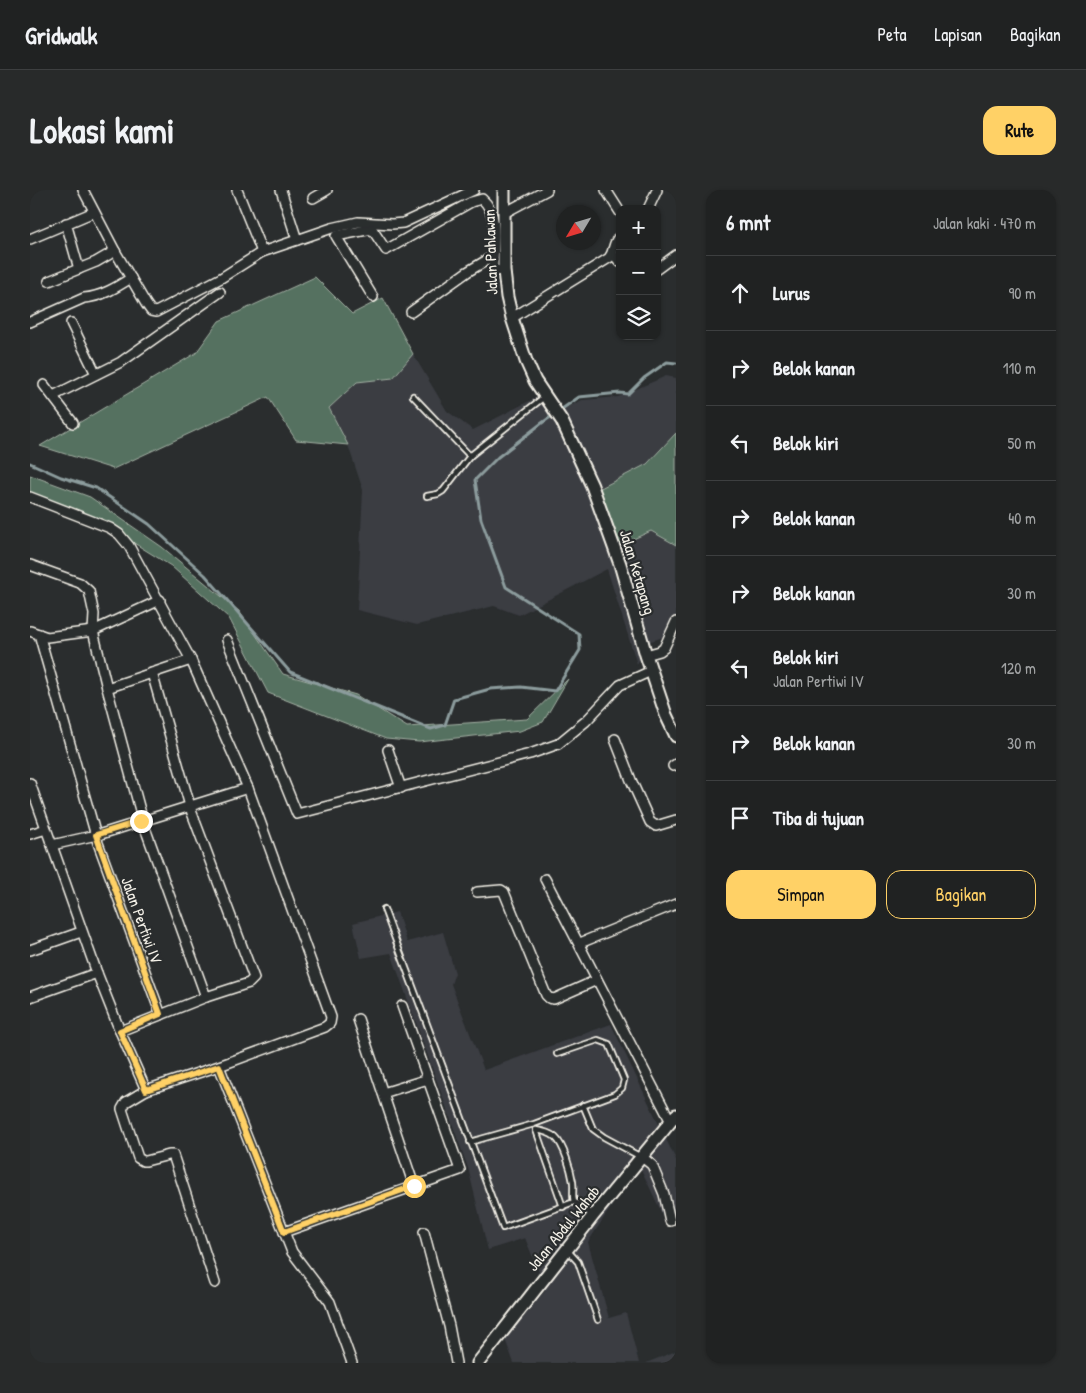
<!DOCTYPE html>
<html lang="id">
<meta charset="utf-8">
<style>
:root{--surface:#202222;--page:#282a2a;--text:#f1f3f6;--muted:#a2a4a5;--line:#3d3f40;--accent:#ffd166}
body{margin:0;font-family:"Patrick Hand",sans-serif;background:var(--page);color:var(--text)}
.controls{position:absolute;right:15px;top:15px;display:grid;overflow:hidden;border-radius:10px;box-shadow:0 1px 4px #0004}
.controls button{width:45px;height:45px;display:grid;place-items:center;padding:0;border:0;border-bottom:1px solid var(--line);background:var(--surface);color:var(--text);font:25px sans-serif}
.compass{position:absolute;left:526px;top:15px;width:45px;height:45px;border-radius:50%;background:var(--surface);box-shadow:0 1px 4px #0004;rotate:232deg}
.stop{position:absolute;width:15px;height:15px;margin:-11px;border:4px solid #ffd166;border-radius:50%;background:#fff}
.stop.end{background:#ffd166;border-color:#fff;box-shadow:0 1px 5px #0008}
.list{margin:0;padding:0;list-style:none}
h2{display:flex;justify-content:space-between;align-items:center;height:65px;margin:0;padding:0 20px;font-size:21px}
h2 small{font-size:16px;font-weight:400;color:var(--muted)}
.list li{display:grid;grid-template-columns:32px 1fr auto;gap:15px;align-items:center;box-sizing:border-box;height:75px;padding:0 20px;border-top:1px solid var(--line)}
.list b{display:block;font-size:19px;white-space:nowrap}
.list p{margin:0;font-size:16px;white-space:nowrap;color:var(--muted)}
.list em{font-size:16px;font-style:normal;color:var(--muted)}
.actions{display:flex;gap:10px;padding:15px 20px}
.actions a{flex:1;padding:11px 0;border:1px solid var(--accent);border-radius:15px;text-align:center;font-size:18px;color:var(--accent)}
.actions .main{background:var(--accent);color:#111}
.icon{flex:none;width:28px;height:28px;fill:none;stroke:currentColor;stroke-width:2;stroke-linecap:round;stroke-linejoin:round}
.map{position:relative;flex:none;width:646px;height:1173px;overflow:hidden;border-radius:15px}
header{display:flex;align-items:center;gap:30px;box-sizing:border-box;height:70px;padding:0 25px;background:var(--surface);border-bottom:1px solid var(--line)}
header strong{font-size:24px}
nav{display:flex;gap:28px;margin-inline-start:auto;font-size:18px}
.intro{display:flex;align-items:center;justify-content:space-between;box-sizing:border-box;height:120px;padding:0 30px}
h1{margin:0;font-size:35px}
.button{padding:12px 22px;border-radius:15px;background:var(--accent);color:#111;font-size:18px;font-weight:700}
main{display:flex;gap:30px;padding:0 30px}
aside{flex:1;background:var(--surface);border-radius:15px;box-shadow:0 1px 4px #0004}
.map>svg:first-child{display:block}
.built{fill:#3a3c42}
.green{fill:#557161;stroke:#a4b1a4}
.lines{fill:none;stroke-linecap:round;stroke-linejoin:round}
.stream{stroke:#8c9c9d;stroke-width:3}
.service-casing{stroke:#f4f1e8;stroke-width:8}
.minor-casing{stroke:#f4f1e8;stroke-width:12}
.tertiary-casing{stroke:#f4f1e8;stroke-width:15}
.service{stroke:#2a2d2e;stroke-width:4.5}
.minor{stroke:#2a2d2e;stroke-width:9}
.tertiary{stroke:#2a2d2e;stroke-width:11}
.route{stroke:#ffd166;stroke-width:6}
.labels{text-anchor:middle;stroke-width:4.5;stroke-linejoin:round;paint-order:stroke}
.street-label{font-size:16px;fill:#f4f1e8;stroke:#2a2d2e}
</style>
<header>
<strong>Gridwalk</strong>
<nav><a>Peta</a><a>Lapisan</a><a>Bagikan</a></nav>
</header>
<div class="intro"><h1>Lokasi kami</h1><a class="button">Rute</a></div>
<main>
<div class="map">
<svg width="646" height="1173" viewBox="0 0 646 1173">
<rect width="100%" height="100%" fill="#2a2d2e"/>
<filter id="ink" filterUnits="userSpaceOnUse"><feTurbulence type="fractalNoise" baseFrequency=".02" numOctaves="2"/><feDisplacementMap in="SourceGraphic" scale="10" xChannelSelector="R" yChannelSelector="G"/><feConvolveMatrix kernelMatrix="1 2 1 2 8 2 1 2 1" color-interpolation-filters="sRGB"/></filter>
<g filter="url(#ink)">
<g class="built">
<polygon points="383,164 417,221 443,240 515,203 528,222 552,210 588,207 636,186 646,188 646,243 617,274 566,301 621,341 646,355 646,443 621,451 607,474 577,379 489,425 464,416 387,435 327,420 333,300 318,255 299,218 327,192 363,188"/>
<polygon points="367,722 377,752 413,742 425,783 421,794 454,880 581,834 646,970 646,1032 637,1034 609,975 558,1052 579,1128 596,1123 609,1173 484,1173 473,1144 493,1127 516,1100 495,1048 458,1060 438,978 361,763 331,768 323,733"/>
<polygon points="646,1161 646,1173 616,1173"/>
</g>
<g class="green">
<polygon points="285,87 322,124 353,108 383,164 363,188 327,192 299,218 318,255 266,250 238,207 83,279 10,256 166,163 189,131"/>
<polygon points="646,243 646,355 621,341 588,356 565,301 617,274"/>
<polygon points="0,285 60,307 132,357 209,421 253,484 326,505 377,537 497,529 538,489 513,532 490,541 389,552 356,549 238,503 199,428 141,376 75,335 0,304"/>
</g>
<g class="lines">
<polyline class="stream" points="0,273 31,287 66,298 119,334 175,385 260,482 401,539 415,535 424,509 460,499 491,497 525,501 550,460 549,444 476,397 451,329 445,290 468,267 512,233 549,207 590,203 598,204 614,188 637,172 646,173"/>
<defs>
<g id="service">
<polyline points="383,206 440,266"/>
<polyline points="397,306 408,304 413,301 440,266 514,207"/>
<polyline points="354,719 473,1038 544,1012 549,1014 563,1026"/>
<polyline points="553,915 563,939 574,947 611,967"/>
<path d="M506 940C513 941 520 943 525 947 534 955 541 980 543 992 544 999 542 1005 544 1012"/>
<polyline points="506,940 533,1017"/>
<polyline points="440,952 504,934 585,904 592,898 594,890 579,854 568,850 527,864"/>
<polyline points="538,1061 548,1072 568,1130"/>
</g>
<g id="minor">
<polyline points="53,0 85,61 116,114 121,121 126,122 191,88 232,62 302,38 328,32 362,34 373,33 444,0"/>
<polyline points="207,0 232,62"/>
<polyline points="251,0 267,50"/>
<polyline points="576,0 590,22"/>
<polyline points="283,8 297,0"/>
<polyline points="618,19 627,0"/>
<polyline points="474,23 517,0"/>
<polyline points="36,33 49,79"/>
<polyline points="0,49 64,22"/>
<polyline points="583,64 590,72"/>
<polyline points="627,79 646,65"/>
<polyline points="19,91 66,72 85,61"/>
<path d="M343 107 306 46 342 39 356 60 441 12 452 9C471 25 462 59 463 80L474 81"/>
<polyline points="381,122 437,82 462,67"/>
<path d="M482 128 579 68C585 61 582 53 590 46"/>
<path d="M0 132 54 108C71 107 87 97 101 88"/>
<polyline points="41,133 66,184"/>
<polyline points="14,195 43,233"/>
<polyline points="23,206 91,172 190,102"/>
<polyline points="0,307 80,338 89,344 99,356 161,470 218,598 301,827 300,833 295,837 189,876 116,900 90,841 67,783 0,593"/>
<polyline points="0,375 50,393 59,401 64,424 63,441 77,498 114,635 176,807"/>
<polyline points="0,441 17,447 63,441 130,410"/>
<polyline points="9,444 68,653 131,825"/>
<polyline points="197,450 267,624 500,564 528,554 556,531 590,495 621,481"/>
<polyline points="616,465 630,461 634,458 646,432"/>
<polyline points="77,498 161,470"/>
<polyline points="585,549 601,590 620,632 626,636 646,630"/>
<polyline points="358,560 371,598"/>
<polyline points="643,576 646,574"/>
<polyline points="0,644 16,639"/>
<polyline points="22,655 71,644 218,598"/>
<polyline points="515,689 641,932"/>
<polyline points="447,702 471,700 474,702 516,805 519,808 524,809 567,790"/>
<polyline points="550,753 646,714"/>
<polyline points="0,760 51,742"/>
<polyline points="0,807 67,783"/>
<polyline points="328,829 384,996"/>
<polyline points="90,841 176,807 219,793 224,788 162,623 122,483"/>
<polyline points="189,876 262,1062 300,1112 322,1173"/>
<polyline points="116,900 96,912 92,919 108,968 113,971 116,971 139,965 143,965 185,1093"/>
<polyline points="353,903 398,889"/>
<polyline points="612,967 622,975 634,1004 640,1031"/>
<polyline points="254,1042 430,980 372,816"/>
<polyline points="394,1042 419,1136 426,1173"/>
</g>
<g id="tertiary">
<polyline points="474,0 474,81 477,107 482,128 496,171 505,191 532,231 562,296 590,374 616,465 636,525 646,546"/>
<polyline points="448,1173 563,1026 646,925"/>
</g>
</defs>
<use href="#service" class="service-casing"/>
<use href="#minor" class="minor-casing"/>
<use href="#tertiary" class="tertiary-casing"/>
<use href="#service" class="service"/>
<use href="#minor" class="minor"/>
<use href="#tertiary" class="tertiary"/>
</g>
</g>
<g class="lines" filter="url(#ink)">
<polyline class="route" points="111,631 66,645 130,824 90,841 116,900 189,876 254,1042 384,996"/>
</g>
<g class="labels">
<g class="street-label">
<text transform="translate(460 62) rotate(-92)" y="6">Jalan Pahlawan</text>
<text transform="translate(608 382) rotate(73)" y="6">Jalan Ketapang</text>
<text transform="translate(112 730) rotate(70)" y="6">Jalan Pertiwi IV</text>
<text transform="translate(533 1038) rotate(-51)" y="6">Jalan Abdul Wahab</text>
</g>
</g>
</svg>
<div class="controls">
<button>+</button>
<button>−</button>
<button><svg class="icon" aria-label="layers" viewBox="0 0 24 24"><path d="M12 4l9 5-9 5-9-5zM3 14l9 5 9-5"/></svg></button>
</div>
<svg class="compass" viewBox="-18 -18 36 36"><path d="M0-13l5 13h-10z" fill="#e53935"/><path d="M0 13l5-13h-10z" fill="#a2a4a5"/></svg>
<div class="stop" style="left:384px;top:996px"></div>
<div class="stop end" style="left:111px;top:631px"></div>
</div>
<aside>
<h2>6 mnt<small>Jalan kaki · 470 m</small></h2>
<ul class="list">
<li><svg class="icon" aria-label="ahead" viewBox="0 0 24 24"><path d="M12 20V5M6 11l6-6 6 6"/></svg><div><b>Lurus</b></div><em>90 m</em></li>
<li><svg class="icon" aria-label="right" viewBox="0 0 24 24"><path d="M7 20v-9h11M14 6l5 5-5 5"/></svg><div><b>Belok kanan</b></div><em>110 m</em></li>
<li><svg class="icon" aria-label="left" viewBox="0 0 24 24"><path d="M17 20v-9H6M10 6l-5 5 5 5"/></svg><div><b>Belok kiri</b></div><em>50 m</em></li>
<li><svg class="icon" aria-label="right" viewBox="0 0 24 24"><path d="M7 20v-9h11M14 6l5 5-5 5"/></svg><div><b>Belok kanan</b></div><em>40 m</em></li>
<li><svg class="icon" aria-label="right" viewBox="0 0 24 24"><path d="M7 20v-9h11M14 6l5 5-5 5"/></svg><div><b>Belok kanan</b></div><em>30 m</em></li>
<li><svg class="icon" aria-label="left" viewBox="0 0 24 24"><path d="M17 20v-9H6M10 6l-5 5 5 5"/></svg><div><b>Belok kiri</b><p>Jalan Pertiwi IV</p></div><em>120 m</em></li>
<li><svg class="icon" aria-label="right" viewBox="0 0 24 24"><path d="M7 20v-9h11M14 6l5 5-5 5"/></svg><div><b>Belok kanan</b></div><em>30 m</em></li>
<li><svg class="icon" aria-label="arrive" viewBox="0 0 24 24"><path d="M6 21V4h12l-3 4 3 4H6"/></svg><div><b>Tiba di tujuan</b></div></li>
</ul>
<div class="actions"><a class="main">Simpan</a><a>Bagikan</a></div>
</aside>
</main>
